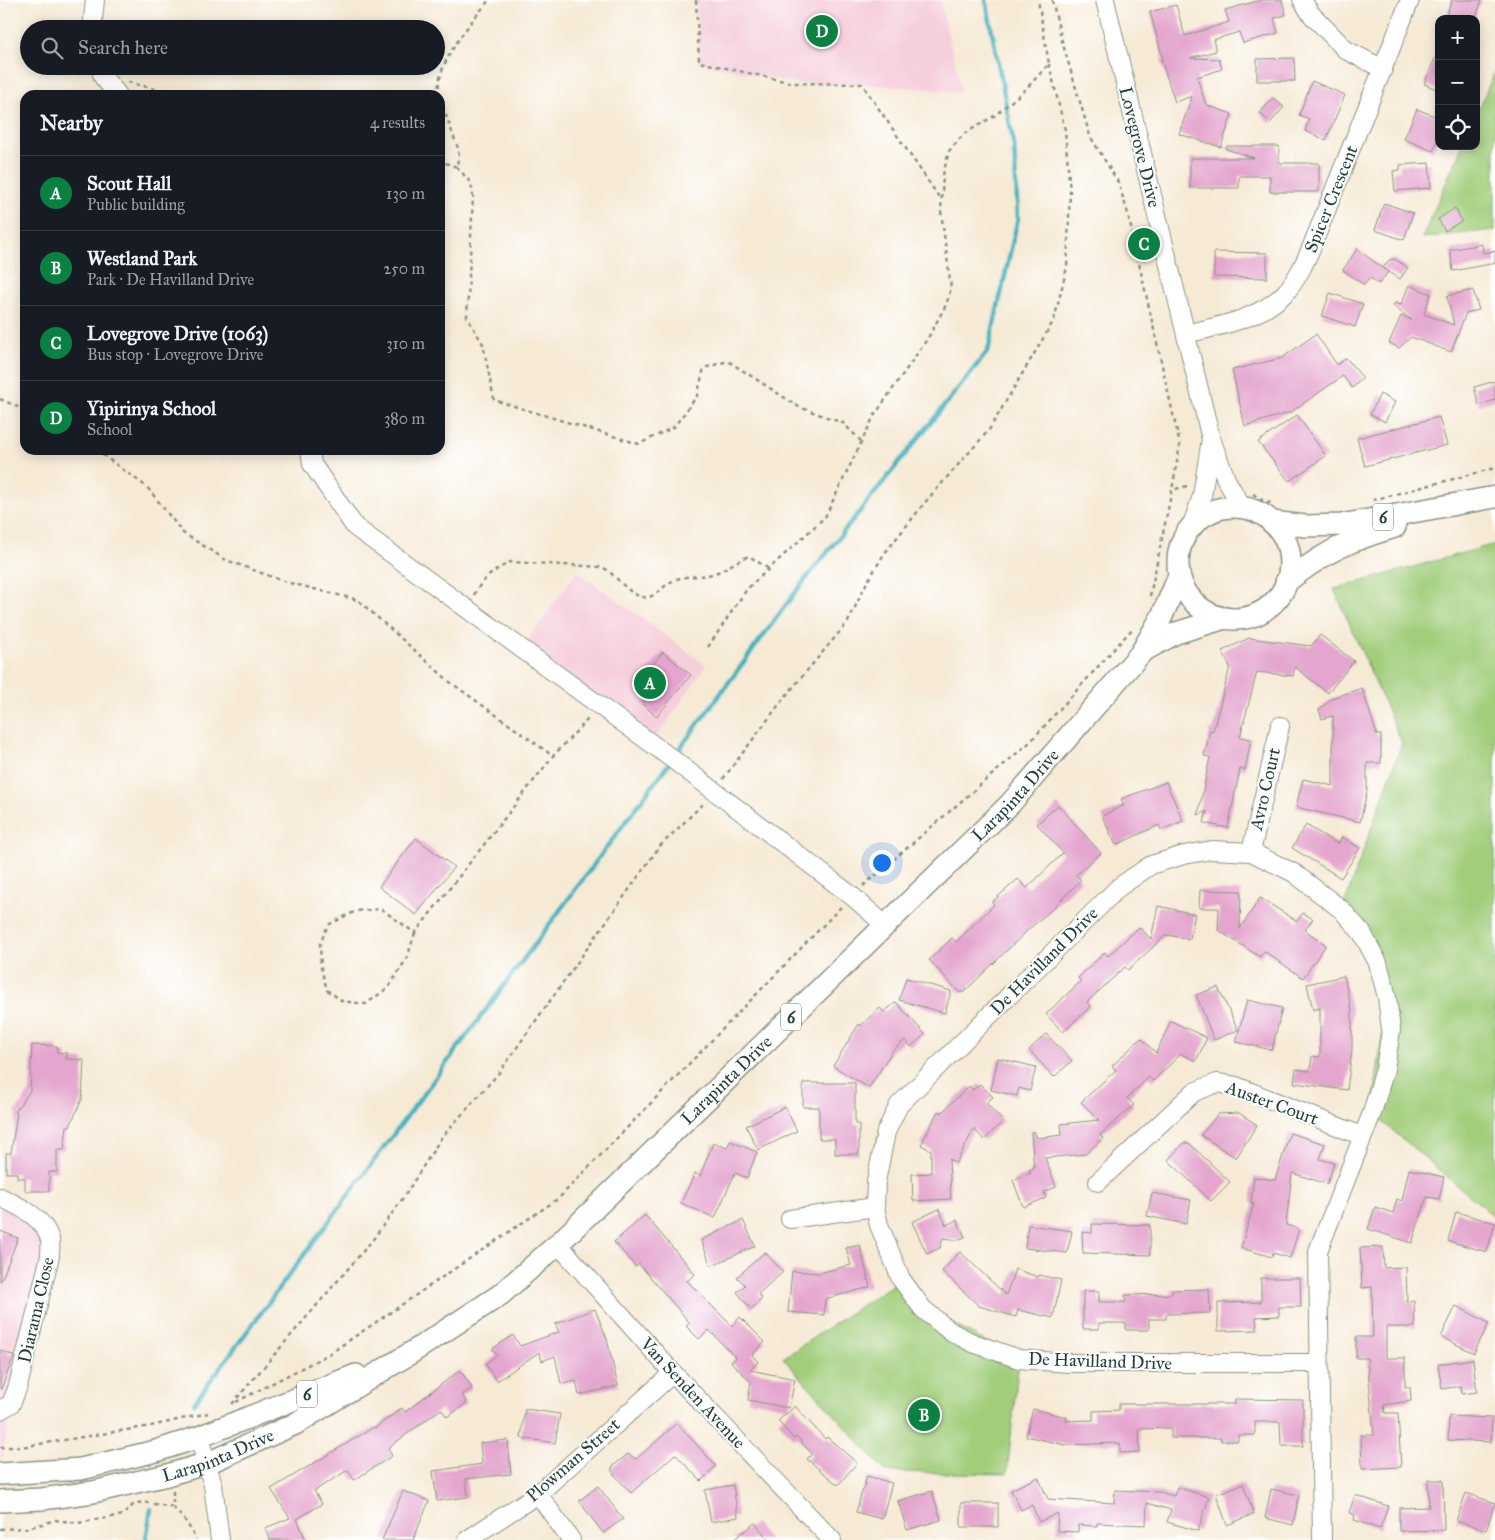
<!DOCTYPE html>
<meta charset="utf-8">
<style>
:root{--surface:#171b24;--page:#20242c;--text:#f1f3f6;--muted:#9ea1a6;--line:#363941;--accent:#0b8043}
body{margin:0;font-family:"IM FELL Great Primer",serif;background:var(--page);color:var(--text)}
.controls{position:absolute;right:15px;top:15px;display:grid;overflow:hidden;border-radius:10px;box-shadow:0 2px 12px #0003}
.controls button{width:45px;height:45px;display:grid;place-items:center;padding:0;border:0;border-bottom:1px solid var(--line);background:var(--surface);color:var(--text);font:25px sans-serif}
.you{position:absolute;left:881px;top:862px;width:18px;height:18px;margin:-12px;border:4px solid #fff;border-radius:50%;background:#1a73e8;box-shadow:0 0 0 8px #1a73e833}
.badge{display:grid;place-items:center;width:32px;height:32px;border-radius:50%;background:var(--accent);color:#fff;font-size:16px;font-weight:700}
.pin{position:absolute;translate:-50% -50%;border:2px solid #fff;box-shadow:0 1px 5px #0006}
.list{margin:0;padding:0;list-style:none}
h2{display:flex;justify-content:space-between;align-items:center;height:65px;margin:0;padding:0 20px;font-size:21px}
h2 small{font-size:16px;font-weight:400;color:var(--muted)}
.list li{display:grid;grid-template-columns:32px 1fr auto;gap:15px;align-items:center;box-sizing:border-box;height:75px;padding:0 20px;border-top:1px solid var(--line)}
.list b{display:block;font-size:19px;white-space:nowrap}
.list p{margin:0;font-size:16px;white-space:nowrap;color:var(--muted)}
.list em{font-size:16px;font-style:normal;color:var(--muted)}
.icon{flex:none;width:28px;height:28px;fill:none;stroke:currentColor;stroke-width:2;stroke-linecap:round;stroke-linejoin:round}
.map{position:relative;flex:none;width:1495px;height:1540px;overflow:hidden}
.search{position:absolute;background:var(--surface);box-shadow:0 2px 12px #0003;left:20px;top:20px;width:425px;height:55px;display:flex;align-items:center;gap:12px;box-sizing:border-box;padding:0 18px;border-radius:28px;color:var(--muted);font-size:19px}
.panel{position:absolute;background:var(--surface);box-shadow:0 2px 12px #0003;left:20px;top:90px;width:425px;height:365px;border-radius:15px}
.map>svg:first-child{display:block}
.built{fill:#f5cfdb}
.green{fill:#a2ce7b;stroke:#608658}
.lines{fill:none;stroke-linecap:round;stroke-linejoin:round}
.stream{stroke:#43b2be;stroke-width:4.5}
.building{fill:#e4a5ce}
.minor-casing{stroke:#8a9484;stroke-width:20}
.major-casing{stroke:#8a9484;stroke-width:24}
.path{stroke:#8a9484;stroke-width:2.5;stroke-dasharray:4 4;stroke-linecap:butt}
.minor{stroke:#fff;stroke-width:18}
.major{stroke:#fff;stroke-width:21}
.labels{text-anchor:middle;stroke-width:4;stroke-linejoin:round;paint-order:stroke}
.shield{fill:#fff;stroke:#627771;stroke-width:1}
.shield-label{font-size:16px;font-weight:bold;fill:#1f3d34}
.street-label{font-size:18px;fill:#1f3d34;stroke:#fff}
</style>
<div class="map">
<svg width="1495" height="1540" viewBox="0 0 1495 1540">
<rect width="100%" height="100%" fill="#fff"/>
<filter id="ink" filterUnits="userSpaceOnUse"><feTurbulence type="fractalNoise" baseFrequency=".02" numOctaves="2"/><feDisplacementMap in="SourceGraphic" scale="10" xChannelSelector="R" yChannelSelector="G"/><feConvolveMatrix kernelMatrix="1 2 1 2 8 2 1 2 1" color-interpolation-filters="sRGB"/></filter>
<filter id="wash" filterUnits="userSpaceOnUse"><feTurbulence type="fractalNoise" baseFrequency=".0096" numOctaves="4" result="noise"/><feDisplacementMap in="SourceGraphic" scale="20" xChannelSelector="R" yChannelSelector="G"/><feGaussianBlur stdDeviation="1.12" result="paint"/><feColorMatrix in="noise" values="0 0 0 0 0 0 0 0 0 0 0 0 0 0 0 0 0 1.4 0 .05"/><feComposite in="paint" operator="in"/></filter>
<g filter="url(#wash)">
<rect width="100%" height="100%" fill="#f6ead5"/>
<g class="built">
<polygon points="696,0 940,0 962,92 862,84 793,83 699,62"/>
<polygon points="577,571 706,665 652,744 521,650"/>
<polygon points="0,1197 50,1240 11,1404 0,1474"/>
</g>
<g class="green">
<polygon points="1495,71 1495,230 1422,238 1462,146 1476,146 1476,115"/>
<polygon points="1495,544 1495,1217 1372,1113 1387,997 1342,910 1402,743 1334,589"/>
<polygon points="901,1279 924,1309 1019,1359 1007,1474 886,1472 783,1358"/>
</g>
<g class="lines">
<g class="stream">
<polyline points="675,755 797,590 988,351 1018,218 1014,146 986,0"/>
<polyline points="194,1403 670,762"/>
<polyline points="146,1540 151,1509"/>
</g>
</g>
<g id="blocks">
<g class="building">
<polygon points="1261,0 1282,0 1286,15 1274,18 1278,33 1243,43 1239,32 1213,40 1216,51 1190,58 1219,59 1222,69 1197,77 1206,105 1232,114 1221,147 1179,134 1192,96 1175,102 1161,60 1163,59 1150,12 1176,5 1185,36 1229,22 1225,10"/>
<polygon points="1452,0 1482,0 1475,19 1445,19"/>
<polygon points="1439,49 1439,90 1424,84"/>
<polygon points="1294,58 1295,81 1257,81 1257,59"/>
<polygon points="1312,81 1345,95 1326,140 1305,131 1309,119 1299,115"/>
<polygon points="1273,98 1284,107 1270,123 1260,113"/>
<polygon points="1417,109 1439,118 1439,138 1433,151 1404,139"/>
<polygon points="1227,146 1279,146 1279,163 1319,163 1319,192 1270,192 1270,176 1239,176 1239,188 1190,188 1190,158 1254,158 1226,149"/>
<polygon points="1429,163 1431,188 1395,191 1393,171 1400,170 1400,165"/>
<polygon points="1384,203 1413,213 1404,240 1375,230"/>
<polygon points="1455,208 1462,221 1445,231 1438,219"/>
<polygon points="1482,244 1483,253 1495,251 1495,263 1453,271 1450,250"/>
<polygon points="1357,249 1388,272 1379,284 1370,278 1364,285 1343,270"/>
<polygon points="1214,252 1267,253 1267,278 1214,277"/>
<polygon points="1395,259 1408,268 1400,279 1383,268 1389,260"/>
<polygon points="1409,285 1431,294 1424,314 1454,325 1447,296 1473,290 1479,310 1466,313 1451,352 1411,337 1399,348 1389,343 1401,316 1412,320 1393,306 1395,303 1401,305"/>
<polygon points="1330,293 1363,304 1355,327 1322,316"/>
<polygon points="1316,334 1337,365 1346,358 1363,378 1352,388 1343,376 1291,412 1245,426 1232,370 1282,358"/>
<polygon points="1495,381 1495,400 1479,405 1474,387"/>
<polygon points="1380,394 1395,402 1385,422 1370,414"/>
<polygon points="1297,415 1326,456 1289,481 1258,442"/>
<polygon points="1439,417 1447,445 1365,466 1357,438"/>
<polygon points="1320,635 1354,661 1328,693 1295,667 1293,676 1257,672 1240,737 1251,739 1245,770 1240,769 1228,828 1204,823 1207,811 1198,815 1210,757 1204,756 1210,730 1213,731 1230,667 1222,651 1249,638 1311,646"/>
<polygon points="663,652 691,675 657,716 642,704 653,691 639,680"/>
<polygon points="1362,688 1377,735 1381,735 1381,763 1367,763 1367,791 1360,822 1296,807 1303,779 1333,786 1333,716 1322,719 1319,710 1332,698"/>
<polygon points="1166,782 1183,821 1161,830 1159,825 1116,845 1102,816 1124,805 1121,799"/>
<polygon points="1058,805 1101,853 1076,875 1081,880 1049,912 1030,928 964,992 959,992 929,960 952,938 956,942 994,905 992,902 1018,879 1027,888 1063,853 1037,824"/>
<polygon points="1306,825 1338,844 1342,837 1360,848 1341,878 1292,848"/>
<polygon points="416,838 454,867 416,915 379,887"/>
<polygon points="1200,890 1241,891 1240,929 1260,898 1297,921 1303,913 1313,919 1305,930 1326,945 1303,978 1264,951 1260,957 1218,930 1219,908 1199,908"/>
<polygon points="1158,906 1195,914 1190,939 1166,935 1128,970 1125,967 1087,1002 1091,1006 1063,1032 1046,1014 1081,981 1078,978 1105,952 1108,956 1139,927 1151,939"/>
<polygon points="1344,976 1352,1012 1352,1050 1347,1090 1294,1083 1296,1069 1310,1071 1312,1056 1320,1057 1320,1008 1313,1010 1307,984"/>
<polygon points="906,978 951,991 945,1013 899,1000"/>
<polygon points="1218,987 1238,1030 1214,1040 1196,995"/>
<polygon points="1247,1000 1282,1008 1272,1050 1236,1042"/>
<polygon points="896,1002 925,1034 911,1047 905,1040 892,1051 869,1088 833,1066 859,1024 860,1026 880,1008 884,1012"/>
<polygon points="1171,1021 1207,1038 1196,1061 1181,1054 1153,1081 1149,1077 1127,1098 1134,1105 1100,1135 1103,1138 1086,1154 1045,1158 1056,1187 1044,1192 1046,1198 1023,1207 1013,1180 1031,1173 1029,1170 1034,1168 1031,1132 1034,1131 1037,1138 1062,1135 1061,1124 1099,1120 1081,1102 1116,1070 1112,1066 1141,1038 1156,1053"/>
<polygon points="1046,1034 1072,1061 1054,1077 1029,1050"/>
<polygon points="32,1045 57,1046 57,1052 67,1053 66,1059 84,1060 82,1099 70,1126 67,1126 64,1150 57,1150 57,1172 49,1172 49,1191 25,1191 25,1178 17,1178 17,1173 6,1173 6,1153 11,1153 17,1113 15,1112 30,1091"/>
<polygon points="998,1058 1036,1067 1030,1091 1019,1088 1017,1096 991,1090"/>
<polygon points="803,1083 855,1083 855,1124 859,1124 859,1154 835,1154 835,1139 819,1139 819,1107 803,1107"/>
<polygon points="980,1084 993,1097 986,1103 1003,1121 984,1140 974,1129 956,1163 949,1159 951,1199 913,1201 912,1174 931,1173 931,1150 921,1145 938,1111 941,1113 969,1086 973,1090"/>
<polygon points="785,1107 797,1131 758,1150 746,1126"/>
<polygon points="1239,1113 1257,1125 1236,1158 1201,1135 1218,1114"/>
<polygon points="1290,1133 1325,1144 1320,1159 1334,1163 1327,1184 1292,1173 1286,1225 1299,1229 1290,1258 1273,1253 1272,1257 1241,1248 1254,1203 1251,1203 1254,1177 1275,1180"/>
<polygon points="730,1141 757,1152 747,1178 735,1173 715,1218 681,1203 695,1173 700,1176 713,1143 727,1148"/>
<polygon points="1184,1143 1189,1143 1230,1182 1211,1201 1168,1160"/>
<polygon points="1409,1169 1444,1177 1439,1199 1427,1197 1412,1243 1368,1229 1375,1207 1393,1213 1397,1199 1402,1201"/>
<polygon points="1152,1193 1191,1200 1186,1224 1147,1216"/>
<polygon points="939,1209 946,1225 957,1220 965,1237 958,1240 943,1238 940,1248 927,1254 912,1222"/>
<polygon points="1456,1212 1495,1223 1487,1252 1448,1241"/>
<polygon points="645,1215 695,1274 687,1281 732,1326 740,1317 765,1342 752,1355 758,1362 750,1370 795,1379 789,1408 748,1400 751,1382 731,1362 736,1358 709,1330 699,1339 686,1326 690,1323 639,1264 636,1267 614,1242"/>
<polygon points="743,1220 755,1246 711,1266 701,1240"/>
<polygon points="1092,1224 1150,1225 1150,1255 1083,1253 1082,1232 1092,1233"/>
<polygon points="1028,1225 1072,1231 1067,1253 1025,1248"/>
<polygon points="0,1231 18,1238 1,1281 0,1281"/>
<polygon points="860,1245 870,1287 825,1299 824,1315 788,1312 792,1271 819,1273 851,1265 846,1248"/>
<polygon points="1383,1247 1384,1268 1406,1267 1407,1302 1414,1301 1415,1327 1386,1327 1386,1358 1405,1358 1405,1387 1410,1387 1411,1401 1384,1405 1385,1413 1398,1413 1401,1467 1362,1469 1361,1435 1374,1435 1367,1358 1356,1358 1356,1337 1373,1337 1372,1287 1362,1288 1360,1248"/>
<polygon points="765,1252 783,1272 758,1294 762,1299 751,1309 737,1292 745,1285 737,1277"/>
<polygon points="960,1252 1006,1295 1015,1269 1038,1277 1039,1275 1061,1280 1053,1318 1018,1310 1016,1317 979,1306 942,1271"/>
<polygon points="1261,1278 1300,1278 1301,1307 1279,1307 1279,1316 1256,1317 1257,1330 1218,1331 1218,1303 1261,1302"/>
<polygon points="1209,1289 1210,1313 1166,1314 1166,1319 1149,1319 1149,1330 1126,1330 1126,1323 1099,1323 1099,1329 1083,1329 1083,1291 1099,1291 1099,1302 1126,1302 1125,1295 1172,1294 1172,1290"/>
<polygon points="1456,1306 1489,1323 1474,1353 1441,1337"/>
<polygon points="595,1309 607,1339 618,1386 579,1395 576,1381 561,1384 555,1356 542,1361 539,1352 497,1381 485,1364 497,1355 492,1349 513,1335 520,1346 559,1332 555,1324"/>
<polygon points="0,1350 14,1356 1,1389 0,1389"/>
<polygon points="1473,1359 1477,1392 1462,1394 1461,1386 1442,1389 1438,1364"/>
<polygon points="460,1370 472,1388 462,1395 467,1403 447,1417 441,1409 388,1448 392,1456 354,1480 348,1470 314,1491 322,1504 297,1519 306,1540 270,1540 265,1528 290,1518 271,1489 374,1427 375,1428 402,1408 405,1412"/>
<polygon points="1235,1399 1303,1400 1303,1446 1281,1446 1280,1422 1255,1422 1255,1435 1238,1435 1238,1441 1221,1441 1221,1438 1171,1438 1171,1428 1139,1429 1140,1452 1120,1453 1120,1443 1065,1445 1026,1436 1033,1409 1067,1417 1066,1421 1093,1420 1093,1411 1119,1410 1119,1404 1235,1404"/>
<polygon points="795,1406 825,1439 827,1437 857,1463 838,1485 807,1459 812,1454 797,1437 794,1439 778,1421"/>
<polygon points="525,1409 560,1414 555,1443 521,1438"/>
<polygon points="1449,1416 1492,1418 1491,1442 1448,1440"/>
<polygon points="677,1423 716,1466 701,1481 675,1454 631,1493 612,1472 612,1467 628,1454 636,1459"/>
<polygon points="508,1440 511,1474 466,1479 468,1497 437,1501 433,1471 482,1464 480,1443"/>
<polygon points="867,1476 892,1483 882,1519 856,1512"/>
<polygon points="1038,1477 1048,1499 1114,1503 1115,1490 1160,1492 1174,1496 1177,1487 1209,1497 1198,1531 1167,1522 1171,1510 1147,1503 1146,1525 1097,1523 1097,1526 1078,1525 1078,1532 1057,1531 1058,1513 1039,1522 1032,1505 1021,1510 1011,1490"/>
<polygon points="1428,1480 1443,1480 1444,1530 1399,1531 1399,1508 1429,1507"/>
<polygon points="1243,1484 1254,1514 1227,1525 1216,1494"/>
<polygon points="733,1485 738,1517 711,1522 705,1490"/>
<polygon points="598,1486 623,1519 603,1533 579,1501"/>
<polygon points="1271,1489 1299,1495 1293,1525 1265,1518"/>
<polygon points="403,1491 429,1501 413,1540 382,1540"/>
<polygon points="932,1491 941,1520 907,1530 898,1501"/>
<polygon points="1466,1493 1495,1503 1486,1530 1456,1521"/>
<polygon points="1355,1495 1388,1506 1380,1529 1354,1520 1355,1515 1349,1513"/>
<rect x="961" y="1503" width="37" height="24"/>
<polygon points="755,1523 769,1540 733,1540"/>
</g>
</g>
</g>
<g filter="url(#ink)">
<use href="#blocks" fill-opacity="0" stroke="#8a9484" stroke-width="1"/>
<g class="lines">
<defs>
<g id="minor">
<polyline points="1105,0 1211,439 1226,479 1242,508"/>
<polyline points="1302,0 1311,14 1346,50 1383,69"/>
<polyline points="92,29 95,0"/>
<polyline points="100,66 103,77 118,95"/>
<path d="M1186 334C1219 326 1260 319 1285 293 1297 280 1305 262 1312 246L1410 0"/>
<polyline points="310,450 312,464 355,527 659,749 852,896 885,925"/>
<polyline points="1192,525 1202,496 1211,439"/>
<polyline points="1251,852 1280,726"/>
<polyline points="1098,1182 1194,1092 1217,1083 1236,1086 1362,1136"/>
<path d="M0 1197C19 1206 44 1217 50 1240 51 1244 50 1251 50 1256L18 1386 11 1404 0 1410"/>
<polyline points="790,1219 875,1207"/>
<polyline points="558,1244 673,1373 832,1540"/>
<polyline points="1318,1363 1068,1363 1019,1359 973,1343 951,1332 923,1309 901,1279 879,1225 875,1207 876,1182 886,1132 899,1105 1119,887 1151,865 1184,855 1212,850 1251,852 1294,873 1342,910 1362,933 1378,963 1387,997 1391,1030 1385,1069 1372,1113 1318,1251 1322,1540"/>
<polyline points="199,1437 213,1485 220,1540"/>
<polyline points="538,1494 571,1540"/>
<polyline points="467,1540 538,1494 673,1373"/>
</g>
<g id="major">
<circle cx="1234" cy="563" r="56"/>
<polyline points="1271,522 1306,526 1341,525 1495,497"/>
<path d="M1286 582C1327 551 1347 541 1395 527"/>
<polyline points="1143,651 1176,633 1225,618"/>
<polyline points="0,1474 81,1469 156,1451 199,1437 356,1375"/>
<path id="s1" d="M0 1501 42 1499 93 1492 167 1475 208 1463 295 1424 414 1351 500 1295 558 1244 1010 804 1141 653 1162 616 1179 576"/>
</g>
</defs>
<use href="#minor" class="minor-casing"/>
<use href="#major" class="major-casing"/>
<g class="path">
<polyline points="696,0 699,62 793,83 862,84 941,200"/>
<polyline points="1052,0 1062,41 1090,136 1118,182 1127,210 1180,445 1172,490"/>
<polyline points="128,82 155,89 164,95"/>
<path d="M439 95C434 64 471 23 489 0"/>
<polyline points="440,99 459,151 457,167 440,161"/>
<polyline points="457,167 471,183 473,196 467,317 483,344 494,400 639,444 674,427 697,396 704,368 728,361 799,407 843,423 861,441"/>
<polyline points="0,399 25,410"/>
<polyline points="96,450 147,487 183,533 226,560 286,582 358,600 450,682 553,756"/>
<polyline points="1253,494 1265,502 1272,503"/>
<polyline points="1373,500 1495,468"/>
<path d="M474 595C482 579 494 570 511 562L602 567C616 574 626 593 642 597 654 600 661 587 671 582 683 574 698 578 712 574 726 570 735 561 749 556L769 569"/>
<polyline points="1150,596 1172,490 1187,486"/>
<polyline points="708,647 747,589 825,517 874,416 928,338 946,305 951,288 941,211 943,175 949,151 964,134 994,116 1025,90 1049,64 1038,0"/>
<polyline points="723,779 784,698 848,622 866,584 884,554 927,500 989,430 1054,320 1067,267 1070,192 1065,130 1049,64"/>
<polyline points="863,886 1030,742 1133,628"/>
<polyline points="415,933 407,958 389,987 366,1004 342,1001 327,990 321,968 320,944 328,925 356,911 381,909 415,933 553,756 590,717"/>
<polyline points="236,1402 329,1354 559,1198 841,907"/>
<polyline points="232,1404 371,1242 404,1197 441,1138 498,1074 660,846 704,803"/>
<polyline points="0,1447 21,1447 151,1426 208,1413"/>
<polyline points="173,1491 173,1507 187,1523 196,1540"/>
<polyline points="0,1529 28,1528 56,1520 78,1523 123,1515 134,1504 142,1502 173,1507"/>
</g>
<use href="#minor" class="minor"/>
<use href="#major" class="major"/>
</g>
</g>
<g class="labels">
<g class="shield">
<rect x="1373" y="503.5" width="20" height="27" rx="4"/>
<rect x="781" y="1003.5" width="20" height="27" rx="4"/>
<rect x="297" y="1380.5" width="20" height="27" rx="4"/>
</g>
<g class="shield-label">
<text x="1383" y="523">6</text>
<text x="791" y="1023">6</text>
<text x="307" y="1400">6</text>
</g>
<g class="street-label">
<text transform="translate(1140 147) rotate(76)" y="6">Lovegrove Drive</text>
<text transform="translate(1331 199) rotate(-68)" y="6">Spicer Crescent</text>
<text transform="translate(1265 789) rotate(-77)" y="6">Avro Court</text>
<text dy="6" stroke="none"><textPath href="#s1" startOffset="1268">Larapinta Drive</textPath></text>
<text transform="translate(1044 961) rotate(-45)" y="6">De Havilland Drive</text>
<text dy="6" stroke="none"><textPath href="#s1" startOffset="862">Larapinta Drive</textPath></text>
<text transform="translate(1272 1103) rotate(20)" y="6">Auster Court</text>
<text transform="translate(36 1310) rotate(-77)" y="6">Diarama Close</text>
<text transform="translate(1100 1361) rotate(2)" y="6">De Havilland Drive</text>
<text transform="translate(693 1393) rotate(47)" y="6">Van Senden Avenue</text>
<text dy="6" stroke="none"><textPath href="#s1" startOffset="224">Larapinta Drive</textPath></text>
<text transform="translate(573 1460) rotate(-41)" y="6">Plowman Street</text>
</g>
</g>
</svg>
<div class="controls">
<button>+</button>
<button>−</button>
<button><svg class="icon" aria-label="locate" viewBox="0 0 24 24"><circle cx="12" cy="12" r="6"/><path d="M12 2v4M12 18v4M2 12h4M18 12h4"/></svg></button>
</div>
<div class="you"></div>
<div class="pin badge" style="left:650px;top:683px">A</div>
<div class="pin badge" style="left:924px;top:1415px">B</div>
<div class="pin badge" style="left:1144px;top:244px">C</div>
<div class="pin badge" style="left:822px;top:31px">D</div>
<div class="search"><svg class="icon" aria-label="search" viewBox="0 0 24 24"><circle cx="10" cy="10" r="6"/><path d="M15 15l6 6"/></svg>Search here</div>
<section class="panel">
<h2>Nearby<small>4 results</small></h2>
<ul class="list">
<li><span class="badge">A</span><div><b>Scout Hall</b><p>Public building</p></div><em>130 m</em></li>
<li><span class="badge">B</span><div><b>Westland Park</b><p>Park · De Havilland Drive</p></div><em>250 m</em></li>
<li><span class="badge">C</span><div><b>Lovegrove Drive (1063)</b><p>Bus stop · Lovegrove Drive</p></div><em>310 m</em></li>
<li><span class="badge">D</span><div><b>Yipirinya School</b><p>School</p></div><em>380 m</em></li>
</ul>
</section>
</div>
